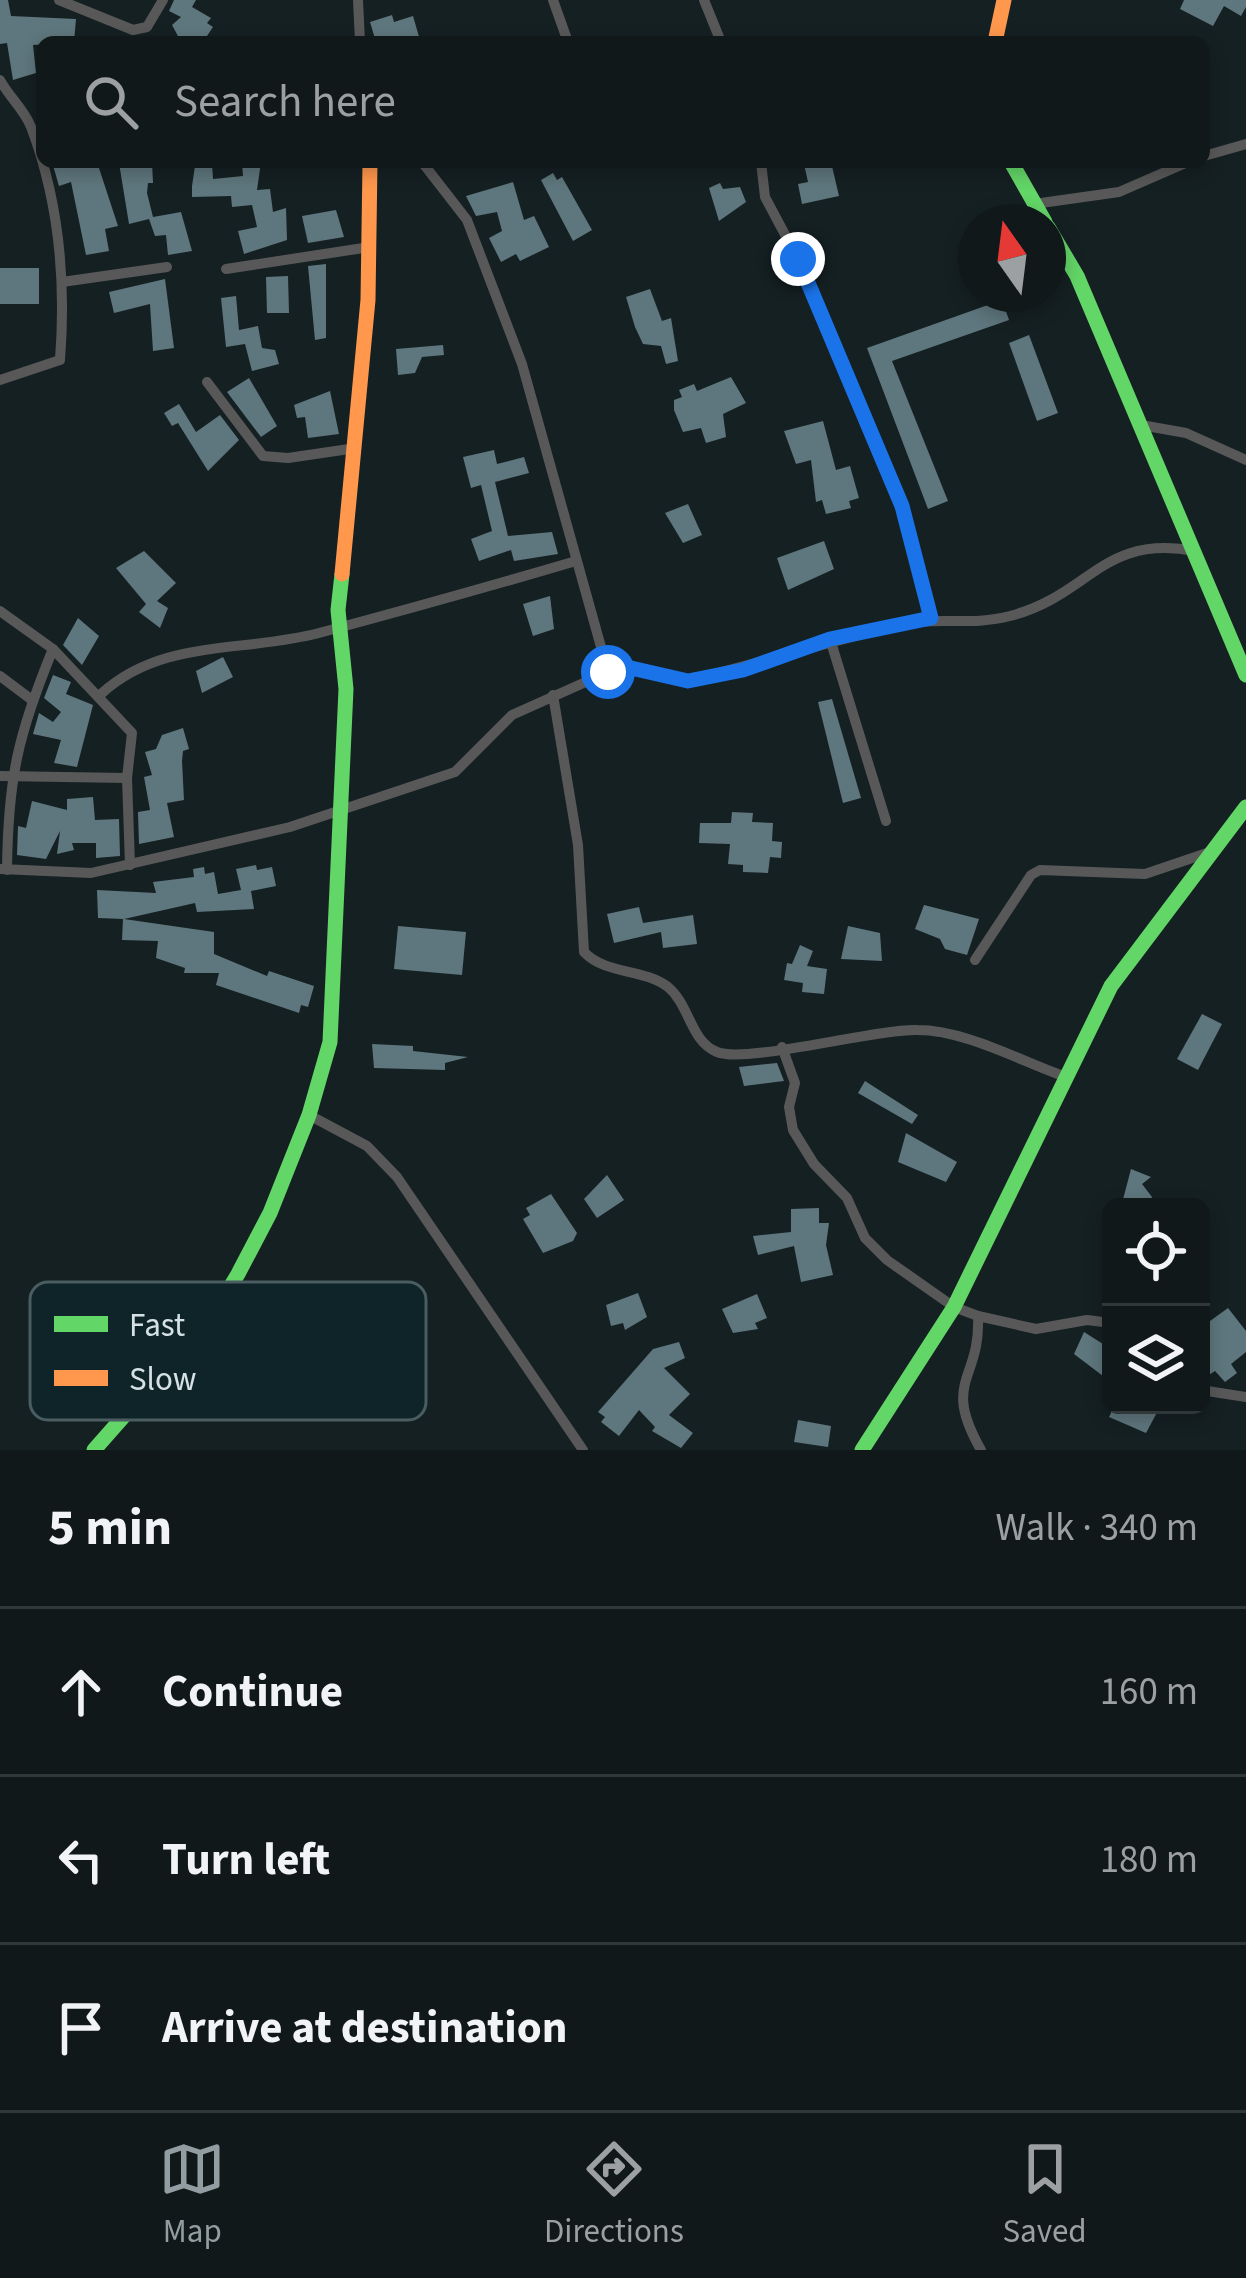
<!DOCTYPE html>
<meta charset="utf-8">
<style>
:root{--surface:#10181a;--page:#192123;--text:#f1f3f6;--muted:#9ca0a2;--line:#303739;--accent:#929da1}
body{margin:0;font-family:"Source Sans 3",sans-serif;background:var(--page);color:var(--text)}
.controls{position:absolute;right:36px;bottom:36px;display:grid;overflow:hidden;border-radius:18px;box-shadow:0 6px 18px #0003}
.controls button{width:108px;height:108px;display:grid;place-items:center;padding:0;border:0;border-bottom:3px solid var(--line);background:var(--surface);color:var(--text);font:60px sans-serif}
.compass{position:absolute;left:958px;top:204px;width:108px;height:108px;border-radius:50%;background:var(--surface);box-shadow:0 6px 18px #0003;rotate:346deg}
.stop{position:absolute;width:36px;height:36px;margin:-27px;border:9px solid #1a73e8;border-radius:50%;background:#fff}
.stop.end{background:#1a73e8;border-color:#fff;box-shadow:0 3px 12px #0008}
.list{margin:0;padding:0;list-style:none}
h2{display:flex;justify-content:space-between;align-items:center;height:156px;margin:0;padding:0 48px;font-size:51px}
h2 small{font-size:39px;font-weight:400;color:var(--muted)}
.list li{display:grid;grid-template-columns:78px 1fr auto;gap:36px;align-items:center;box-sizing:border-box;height:168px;padding:0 48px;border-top:3px solid var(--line)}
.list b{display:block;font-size:45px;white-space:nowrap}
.list em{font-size:39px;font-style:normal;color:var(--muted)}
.icon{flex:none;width:66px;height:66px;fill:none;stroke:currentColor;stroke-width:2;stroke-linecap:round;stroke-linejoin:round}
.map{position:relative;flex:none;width:1246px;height:1450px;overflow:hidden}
.search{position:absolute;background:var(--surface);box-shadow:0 6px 18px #0003;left:36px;right:36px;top:36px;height:132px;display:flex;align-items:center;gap:30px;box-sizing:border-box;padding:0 42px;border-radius:18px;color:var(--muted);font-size:45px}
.sheet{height:660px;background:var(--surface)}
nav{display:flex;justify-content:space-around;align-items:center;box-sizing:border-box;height:168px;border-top:3px solid var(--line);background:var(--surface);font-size:33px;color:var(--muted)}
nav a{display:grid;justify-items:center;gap:6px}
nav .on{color:var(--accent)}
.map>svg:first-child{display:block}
.building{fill:#5e767d}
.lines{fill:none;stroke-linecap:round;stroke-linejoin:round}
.street{stroke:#595858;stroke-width:10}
.fast{stroke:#63d668;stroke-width:15}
.slow{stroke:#ff974d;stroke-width:15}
.route{stroke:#1a73e8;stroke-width:15}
.key{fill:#0f2429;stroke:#4a5d61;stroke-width:3}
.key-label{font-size:33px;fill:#d5e1e5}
</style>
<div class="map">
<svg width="1246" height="1450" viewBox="0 0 1246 1450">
<rect width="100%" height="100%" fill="#152023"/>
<g class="building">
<polygon points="0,0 8,0 11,16 76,19 74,42 33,45 36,73 13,80 7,43 0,44"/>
<polygon points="174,0 196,0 192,7 211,18 207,23 213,27 203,42 179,38 172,25 181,17 169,11"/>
<polygon points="1184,0 1246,0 1246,7 1241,16 1224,6 1213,26 1180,9"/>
<polygon points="392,15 394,22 413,16 420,40 376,42 370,22"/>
<polygon points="52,162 97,162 118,226 105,229 109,251 86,255 71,182 59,186"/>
<polygon points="152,162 153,183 148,183 147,193 153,217 181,212 192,251 168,255 166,235 155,236 149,219 129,224 119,163"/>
<polygon points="242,162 261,162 257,190 270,189 273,212 286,208 287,240 244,254 238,231 257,227 252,205 232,207 231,196 192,197 192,186 195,166 212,164 213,179 243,176"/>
<polygon points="831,162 839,196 802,204 798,184 808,182 804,164"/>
<polygon points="553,173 557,180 562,177 592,230 573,241 541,180"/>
<polygon points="513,182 524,220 534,216 549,247 520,261 516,254 501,262 489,238 502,231 497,212 476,216 466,196"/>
<polygon points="720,183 723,189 740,187 746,202 719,221 709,188"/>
<polygon points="336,210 344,237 308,243 302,216"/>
<polygon points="326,264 326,338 315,340 308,266"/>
<rect x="0" y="268" width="39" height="36"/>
<polygon points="288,276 289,313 267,313 266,277"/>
<polygon points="165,279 174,348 153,351 150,304 114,313 109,292"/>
<polygon points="650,289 662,321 671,318 678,361 666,364 661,346 643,344 635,327 626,297"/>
<polygon points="236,296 239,330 258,326 262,348 275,350 279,364 252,371 245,344 226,347 221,298"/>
<polygon points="1002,300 1009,320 892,361 948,501 928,509 867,348"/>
<polygon points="1029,335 1058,413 1037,421 1009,343"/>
<polygon points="443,345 444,355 422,357 415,373 398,375 396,349"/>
<polygon points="731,377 746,403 723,414 726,437 706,443 701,428 683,432 674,410 674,400 682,397 679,390 694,384 697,391"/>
<polygon points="249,378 277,426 261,437 227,392"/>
<polygon points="330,391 339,434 308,438 305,417 297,418 294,405"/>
<polygon points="179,404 196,432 220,415 239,440 208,471 178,423 172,426 164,413"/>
<polygon points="823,421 836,470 850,466 859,498 849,501 851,508 826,514 822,500 816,502 811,460 796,464 784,431"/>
<polygon points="494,450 497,464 524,457 529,473 495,482 508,536 552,532 558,554 514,561 511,550 479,561 471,539 492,531 481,485 471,488 463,457"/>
<polygon points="688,504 702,535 683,543 665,513"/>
<polygon points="824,541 834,569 788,590 777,558"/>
<polygon points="144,551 176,583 157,601 168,608 160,628 139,612 146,604 116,568"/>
<polygon points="550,596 554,629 533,636 523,604"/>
<polygon points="78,618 99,636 82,665 63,645"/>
<polygon points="223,657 233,677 202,693 196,671"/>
<polygon points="53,675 71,682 66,694 93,705 77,767 54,763 61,740 33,734 39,713 53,722 61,712 44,698"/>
<polygon points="832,699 861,798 843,803 818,702"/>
<polygon points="183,728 189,749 183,751 182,761 184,800 167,803 174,837 139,844 138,812 150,810 144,777 152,775 145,752 156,749 162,735"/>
<polygon points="93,797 95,820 119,819 120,856 96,858 96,843 72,843 74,850 57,854 60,831 46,859 17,855 18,826 26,828 32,801 67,810 67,799"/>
<polygon points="732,812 753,813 752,822 773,823 772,841 782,842 781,858 770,857 768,873 743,872 743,865 728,864 730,844 699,843 700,823 731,823"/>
<polygon points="256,865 257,870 272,867 276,886 251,891 254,909 197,912 195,903 124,919 214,932 214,954 267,976 269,971 314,986 308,1007 301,1005 299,1013 216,985 219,973 184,973 185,968 156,958 158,941 122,940 123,919 98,918 97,890 156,893 153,882 194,877 193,869 204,867 205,874 214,872 218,894 241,890 236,869"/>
<polygon points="924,905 979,919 967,955 945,949 940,939 915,929"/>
<polygon points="639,907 643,923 693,915 697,944 663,948 661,932 614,943 607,914"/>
<polygon points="398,926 466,932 462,975 394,969"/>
<polygon points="848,926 880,933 882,961 841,959"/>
<polygon points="800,945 813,951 807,966 827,969 824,994 802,992 803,983 784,980 787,963 792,964"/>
<polygon points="1202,1014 1222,1024 1198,1070 1177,1059"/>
<polygon points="372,1044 413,1046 413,1051 468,1057 445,1063 445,1070 374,1068"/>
<polygon points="777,1063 784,1081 744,1086 739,1067"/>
<polygon points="865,1081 918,1115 912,1124 858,1093"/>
<polygon points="906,1133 957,1162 946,1182 898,1162"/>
<polygon points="1131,1169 1151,1177 1142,1184 1152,1197 1148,1207 1121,1207"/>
<polygon points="607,1175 624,1200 597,1218 584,1199"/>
<polygon points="551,1194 577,1233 573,1241 543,1253 523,1219 530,1215 526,1208"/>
<polygon points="819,1208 819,1223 829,1223 826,1245 833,1275 801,1282 794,1246 758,1255 753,1236 791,1232 791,1209"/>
<polygon points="638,1293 647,1317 625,1330 623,1323 611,1326 606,1305"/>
<polygon points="757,1294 767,1318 755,1323 758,1329 733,1333 722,1309"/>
<polygon points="1228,1308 1246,1331 1246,1352 1231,1364 1237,1373 1225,1382 1215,1371 1201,1380 1201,1312 1210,1321"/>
<polygon points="1084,1332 1111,1349 1103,1376 1074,1354"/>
<polygon points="679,1342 685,1358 664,1368 690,1394 669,1415 693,1433 681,1448 652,1431 655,1427 639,1410 619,1436 601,1422 605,1417 598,1412 653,1349"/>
<polygon points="1115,1405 1161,1405 1146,1433 1109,1417"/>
<polygon points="798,1420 831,1426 828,1447 794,1442"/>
</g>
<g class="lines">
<g class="street">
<polyline points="59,0 133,30 147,27 163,0"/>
<polyline points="358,0 360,42"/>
<polyline points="553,0 568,42"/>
<polyline points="704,0 721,42"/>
<path d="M0 80C9 97 24 109 31 127 59 201 66 282 60 360L0 380"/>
<polyline points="1204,156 1246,144"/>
<polyline points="422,162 467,220 522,364 608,672"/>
<polyline points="761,162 765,197 807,276 902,506 930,618"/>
<polyline points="1034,204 1119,192 1188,162"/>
<polyline points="226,269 370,247"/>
<polyline points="62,282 167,267"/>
<polyline points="207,382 263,456 288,458 356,448"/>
<polyline points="1141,425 1186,433 1246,460"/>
<polyline points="0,611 53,649 132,733 127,778 130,865"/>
<polyline points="830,639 886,821"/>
<polyline points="0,676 32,700"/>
<path d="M101 694C162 638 243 653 319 633 405 610 491 586 576 561"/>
<path d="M553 695 578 845 584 952C606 975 643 968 668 987 690 1005 690 1041 717 1052 746 1064 873 1029 917 1030 966 1030 1020 1061 1066 1077"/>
<polyline points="0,776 127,778"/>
<path d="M0 869 91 873 290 827 455 772 512 715 608 672 630 668 688 681 900 624C937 617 973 626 1010 616 1091 595 1101 534 1195 551"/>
<path d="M7 870C8 778 18 734 53 649"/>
<polyline points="975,960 1031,875 1040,870 1145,874 1213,851"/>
<polyline points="782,1047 795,1083 789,1107 793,1130 814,1164 847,1198 865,1238 887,1260 954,1307 978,1316 1036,1329 1087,1320 1111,1323"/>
<polyline points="309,1115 367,1146 397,1177 583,1450"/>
<path d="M978 1316C981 1381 941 1380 981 1450"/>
<polyline points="1201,1390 1246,1397"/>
</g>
<g class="fast">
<polyline points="1011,162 1045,222"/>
<polyline points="1048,227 1077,276 1246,675"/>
<polyline points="94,1450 214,1314 238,1274 270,1213 309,1115 330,1042 346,689 338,610 342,574"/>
<polyline points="862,1450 954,1307 1111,986 1246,807"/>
</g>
<g class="slow">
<polyline points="995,42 1004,0"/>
<polyline points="342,574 368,300 370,162"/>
</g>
</g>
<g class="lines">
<polyline class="route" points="608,672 631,668 688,681 743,670 830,639 931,618 902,506 798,259"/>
</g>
<rect x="30" y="1282" width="396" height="138" rx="18" class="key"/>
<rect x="54" y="1316" width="54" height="16" fill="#63d668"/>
<rect x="54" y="1370" width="54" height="16" fill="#ff974d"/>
<g class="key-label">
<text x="129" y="1336">Fast</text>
<text x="129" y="1390">Slow</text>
</g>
</svg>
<div class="controls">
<button><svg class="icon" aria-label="locate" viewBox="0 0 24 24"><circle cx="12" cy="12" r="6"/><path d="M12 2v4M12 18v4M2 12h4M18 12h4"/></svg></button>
<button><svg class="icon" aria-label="layers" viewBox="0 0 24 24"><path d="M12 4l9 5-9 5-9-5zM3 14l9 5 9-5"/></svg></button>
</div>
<svg class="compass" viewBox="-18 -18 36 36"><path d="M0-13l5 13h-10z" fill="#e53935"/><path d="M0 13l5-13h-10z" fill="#9ca0a2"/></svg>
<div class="stop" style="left:608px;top:672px"></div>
<div class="stop end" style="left:798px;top:259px"></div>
<div class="search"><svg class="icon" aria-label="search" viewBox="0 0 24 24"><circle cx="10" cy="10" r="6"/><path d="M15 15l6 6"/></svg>Search here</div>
</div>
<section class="sheet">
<h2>5 min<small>Walk · 340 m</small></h2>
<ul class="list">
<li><svg class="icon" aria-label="ahead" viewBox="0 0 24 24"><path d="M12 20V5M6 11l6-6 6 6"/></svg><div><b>Continue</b></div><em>160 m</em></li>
<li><svg class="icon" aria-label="left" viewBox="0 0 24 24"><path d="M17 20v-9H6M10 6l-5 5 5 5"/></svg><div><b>Turn left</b></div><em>180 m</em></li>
<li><svg class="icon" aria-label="arrive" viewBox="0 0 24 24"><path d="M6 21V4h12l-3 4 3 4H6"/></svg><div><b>Arrive at destination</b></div></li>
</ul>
</section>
<nav>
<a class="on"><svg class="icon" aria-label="map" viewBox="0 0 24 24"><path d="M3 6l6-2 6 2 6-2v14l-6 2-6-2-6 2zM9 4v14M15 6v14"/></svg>Map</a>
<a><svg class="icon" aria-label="directions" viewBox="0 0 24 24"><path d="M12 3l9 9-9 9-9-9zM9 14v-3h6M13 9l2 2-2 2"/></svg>Directions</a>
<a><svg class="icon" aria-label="saved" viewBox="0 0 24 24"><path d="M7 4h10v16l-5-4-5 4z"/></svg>Saved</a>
</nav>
